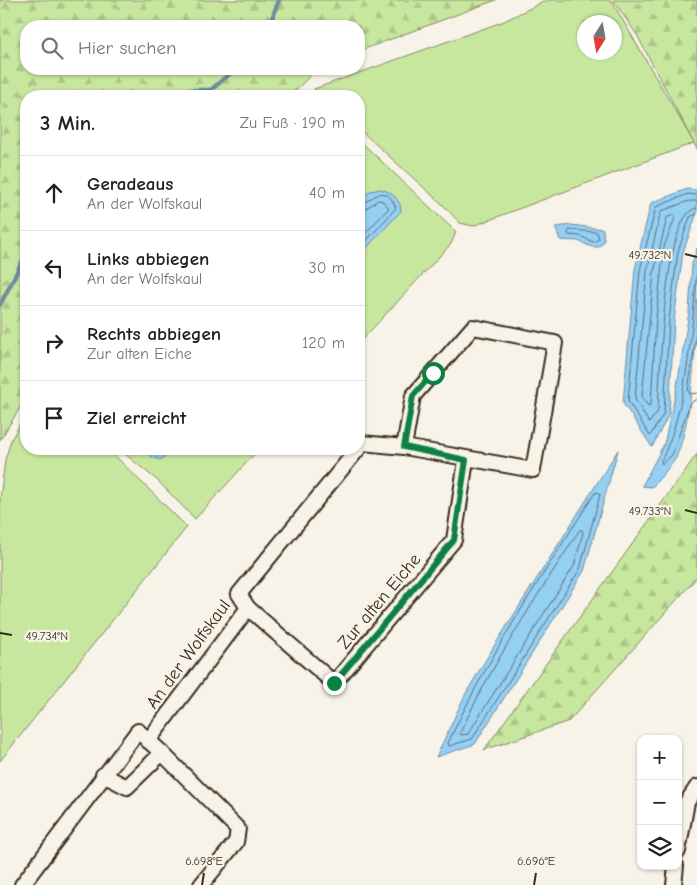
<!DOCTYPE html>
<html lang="de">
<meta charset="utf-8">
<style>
:root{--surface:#fff;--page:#f2f2f2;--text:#202124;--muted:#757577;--line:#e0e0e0}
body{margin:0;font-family:"Comic Neue",sans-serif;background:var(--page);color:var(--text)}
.controls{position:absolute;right:15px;bottom:15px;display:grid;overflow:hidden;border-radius:10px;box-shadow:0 1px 4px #0004}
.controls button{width:45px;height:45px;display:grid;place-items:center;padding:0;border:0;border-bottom:1px solid var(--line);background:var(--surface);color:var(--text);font:25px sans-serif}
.compass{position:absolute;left:577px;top:15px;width:45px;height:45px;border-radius:50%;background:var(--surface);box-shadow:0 1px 4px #0004;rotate:191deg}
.stop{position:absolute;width:15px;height:15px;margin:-11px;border:4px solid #0b8043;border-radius:50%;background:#fff}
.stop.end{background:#0b8043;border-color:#fff;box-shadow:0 1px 5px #0008}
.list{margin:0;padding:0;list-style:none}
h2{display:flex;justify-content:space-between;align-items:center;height:65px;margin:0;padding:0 20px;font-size:21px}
h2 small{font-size:16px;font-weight:400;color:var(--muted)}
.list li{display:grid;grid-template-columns:32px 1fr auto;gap:15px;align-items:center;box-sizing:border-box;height:75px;padding:0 20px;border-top:1px solid var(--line)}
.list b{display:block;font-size:19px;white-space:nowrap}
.list p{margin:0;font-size:16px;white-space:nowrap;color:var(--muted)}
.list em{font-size:16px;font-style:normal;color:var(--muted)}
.icon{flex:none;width:28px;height:28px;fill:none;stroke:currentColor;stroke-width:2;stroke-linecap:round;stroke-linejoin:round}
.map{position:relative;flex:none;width:697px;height:885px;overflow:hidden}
.search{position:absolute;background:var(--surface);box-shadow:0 1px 4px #0004;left:20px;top:20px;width:345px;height:55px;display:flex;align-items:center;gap:12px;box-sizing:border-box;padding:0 18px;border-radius:20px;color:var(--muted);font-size:19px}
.panel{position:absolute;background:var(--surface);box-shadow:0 1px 4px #0004;left:20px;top:90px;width:345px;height:365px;border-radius:20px}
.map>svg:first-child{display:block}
.green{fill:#c7e79f;stroke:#81885e;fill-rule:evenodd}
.forest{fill:url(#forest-firs);stroke:#81885e}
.water{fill:#94cff4;stroke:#708d9e}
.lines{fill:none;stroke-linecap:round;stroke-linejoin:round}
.shore{stroke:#5f6c74;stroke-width:1}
.stream{stroke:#708d9e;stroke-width:4.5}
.street-casing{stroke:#3b2a1e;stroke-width:18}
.street{stroke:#f7f3e8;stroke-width:14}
.route{stroke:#0b8043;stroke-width:6}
.ticks{fill:none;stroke:#3b2a1e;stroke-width:2}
.labels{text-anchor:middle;stroke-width:4.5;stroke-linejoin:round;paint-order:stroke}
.street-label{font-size:18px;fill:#3b2a1e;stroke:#f7f3e8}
.ticks-label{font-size:12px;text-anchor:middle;fill:#3b2a1e;stroke:#f7f3e8;stroke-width:4.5;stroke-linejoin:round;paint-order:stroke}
</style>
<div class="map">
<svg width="697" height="885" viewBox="0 0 697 885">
<defs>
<pattern id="forest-firs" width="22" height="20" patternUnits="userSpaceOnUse" patternTransform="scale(1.25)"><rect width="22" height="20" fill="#c7e79f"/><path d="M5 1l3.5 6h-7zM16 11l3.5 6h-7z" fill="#acc688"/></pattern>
</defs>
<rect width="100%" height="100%" fill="#f7f3e8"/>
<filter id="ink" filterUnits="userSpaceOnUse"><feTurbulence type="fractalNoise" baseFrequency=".02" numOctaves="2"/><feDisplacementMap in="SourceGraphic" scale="10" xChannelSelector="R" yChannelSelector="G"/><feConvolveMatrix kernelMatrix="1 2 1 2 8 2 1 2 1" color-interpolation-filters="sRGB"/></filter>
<g filter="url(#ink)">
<g class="green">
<path d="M547 0H611L694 143 473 226 460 223 443 205 359 129V96H322L314 89 502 22ZM614 22V52H584V22Z"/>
<polygon points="359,140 456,232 451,244 359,343"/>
<polygon points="26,413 26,449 108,449 187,527 0,761 0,499 5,460 11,440"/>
<polygon points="119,449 259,449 195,519 158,481"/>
</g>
<g class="forest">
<polygon points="0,0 496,0 359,51 359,26 26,26 26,69 317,69 290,96 26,96 26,398 0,440"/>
<polygon points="613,0 697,0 697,149 637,35"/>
<polygon points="697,454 697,577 569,721 484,750"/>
</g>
<g class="water">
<path d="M381 189C391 191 401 200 401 211L359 256V201L370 191Z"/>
<polygon points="687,189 697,190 697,213 683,252 674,321 669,414 652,447 623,403 635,269 651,203"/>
<polygon points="571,225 603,229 604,241 599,247 592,247 578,241 560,240 555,227"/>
<path d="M697 248C697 307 697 407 676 458 669 468 660 478 652 487L642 486 664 444 676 392 689 312 692 264Z"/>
<polygon points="144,449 175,449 160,460 152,457"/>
<polygon points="618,450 584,571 475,744 436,757 465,695 491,651"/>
</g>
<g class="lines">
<g class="shore">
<polyline points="697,195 688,194 656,207 640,270 628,401 650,436 664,413 669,320 678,251 690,217 697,214"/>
<path d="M697 201H689L661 211 647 271 635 399 649 423 658 411C660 381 663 210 697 208"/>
<path d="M359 204C373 202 384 179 396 208L359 249"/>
<polyline points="359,210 365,209 378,200 383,201 389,208 359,240"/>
<polygon points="674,215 675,218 664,247 656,319 651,404 648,406 642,397 654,272 667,218"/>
<polygon points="570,230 597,232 599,239 593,242 580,236 569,235 568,233"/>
<path d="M697 270C692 328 687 410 661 461L662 464 672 455 690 403 697 399"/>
<polyline points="697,331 688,391 690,394 697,393"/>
<path d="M595 493 598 492 600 495 580 569 472 739 449 746 448 743C489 655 543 574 595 493Z"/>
<path d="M582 530 583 533 574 566 468 734 461 735 460 733C493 662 537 596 579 531Z"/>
</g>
<g class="stream">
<polyline points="269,26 279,0"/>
<polyline points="187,96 189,90 211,90 235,69"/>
<polyline points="0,305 22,262 26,259"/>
</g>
<defs>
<g id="street">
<polyline points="359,448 362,443 404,447 533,470 555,343 473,327 413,396 404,447"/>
<polyline points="248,608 334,683 454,540 466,460"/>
<polyline points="148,741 248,608 239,594 358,449"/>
<polyline points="162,753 238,829 236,842 201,885"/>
<polyline points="678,851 687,802 697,787"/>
<polyline points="22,885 138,731 162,753 127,787 103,775"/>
<polyline points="674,885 676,866"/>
</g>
</defs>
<use href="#street" class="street-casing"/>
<use href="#street" class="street"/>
</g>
</g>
<g class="lines" filter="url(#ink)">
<polyline class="route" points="334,683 454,540 466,460 404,447 413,396 433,373"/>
</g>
<path class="ticks" d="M685 254 697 257M685 510 697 513M0 633 12 635M202 885 204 873M534 885 536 873"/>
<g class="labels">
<g class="street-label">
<text transform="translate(379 601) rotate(-50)" y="6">Zur alten Eiche</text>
<text transform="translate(188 654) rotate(-54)" y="6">An der Wolfskaul</text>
</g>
</g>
<g class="ticks-label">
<text x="650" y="259">49.732°N</text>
<text x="650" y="515">49.733°N</text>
<text x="47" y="640">49.734°N</text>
<text x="204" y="865">6.698°E</text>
<text x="536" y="865">6.696°E</text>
</g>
</svg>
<div class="controls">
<button>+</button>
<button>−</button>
<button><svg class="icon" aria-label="layers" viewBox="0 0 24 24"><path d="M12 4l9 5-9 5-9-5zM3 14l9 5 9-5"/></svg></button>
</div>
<svg class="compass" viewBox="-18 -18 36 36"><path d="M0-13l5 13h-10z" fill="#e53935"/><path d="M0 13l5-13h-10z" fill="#757577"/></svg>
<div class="stop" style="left:433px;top:373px"></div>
<div class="stop end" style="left:334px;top:683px"></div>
<div class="search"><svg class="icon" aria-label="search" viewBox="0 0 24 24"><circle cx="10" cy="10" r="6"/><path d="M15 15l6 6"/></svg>Hier suchen</div>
<section class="panel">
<h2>3 Min.<small>Zu Fuß · 190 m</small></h2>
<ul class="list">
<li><svg class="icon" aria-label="ahead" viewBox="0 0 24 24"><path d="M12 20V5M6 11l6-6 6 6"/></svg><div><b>Geradeaus</b><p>An der Wolfskaul</p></div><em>40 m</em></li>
<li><svg class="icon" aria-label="left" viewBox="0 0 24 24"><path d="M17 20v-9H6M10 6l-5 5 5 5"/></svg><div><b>Links abbiegen</b><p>An der Wolfskaul</p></div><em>30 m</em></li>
<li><svg class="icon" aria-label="right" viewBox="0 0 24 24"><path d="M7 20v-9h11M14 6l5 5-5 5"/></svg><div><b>Rechts abbiegen</b><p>Zur alten Eiche</p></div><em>120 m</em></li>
<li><svg class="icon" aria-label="arrive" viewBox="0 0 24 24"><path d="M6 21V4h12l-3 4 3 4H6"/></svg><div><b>Ziel erreicht</b></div></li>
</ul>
</section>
</div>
